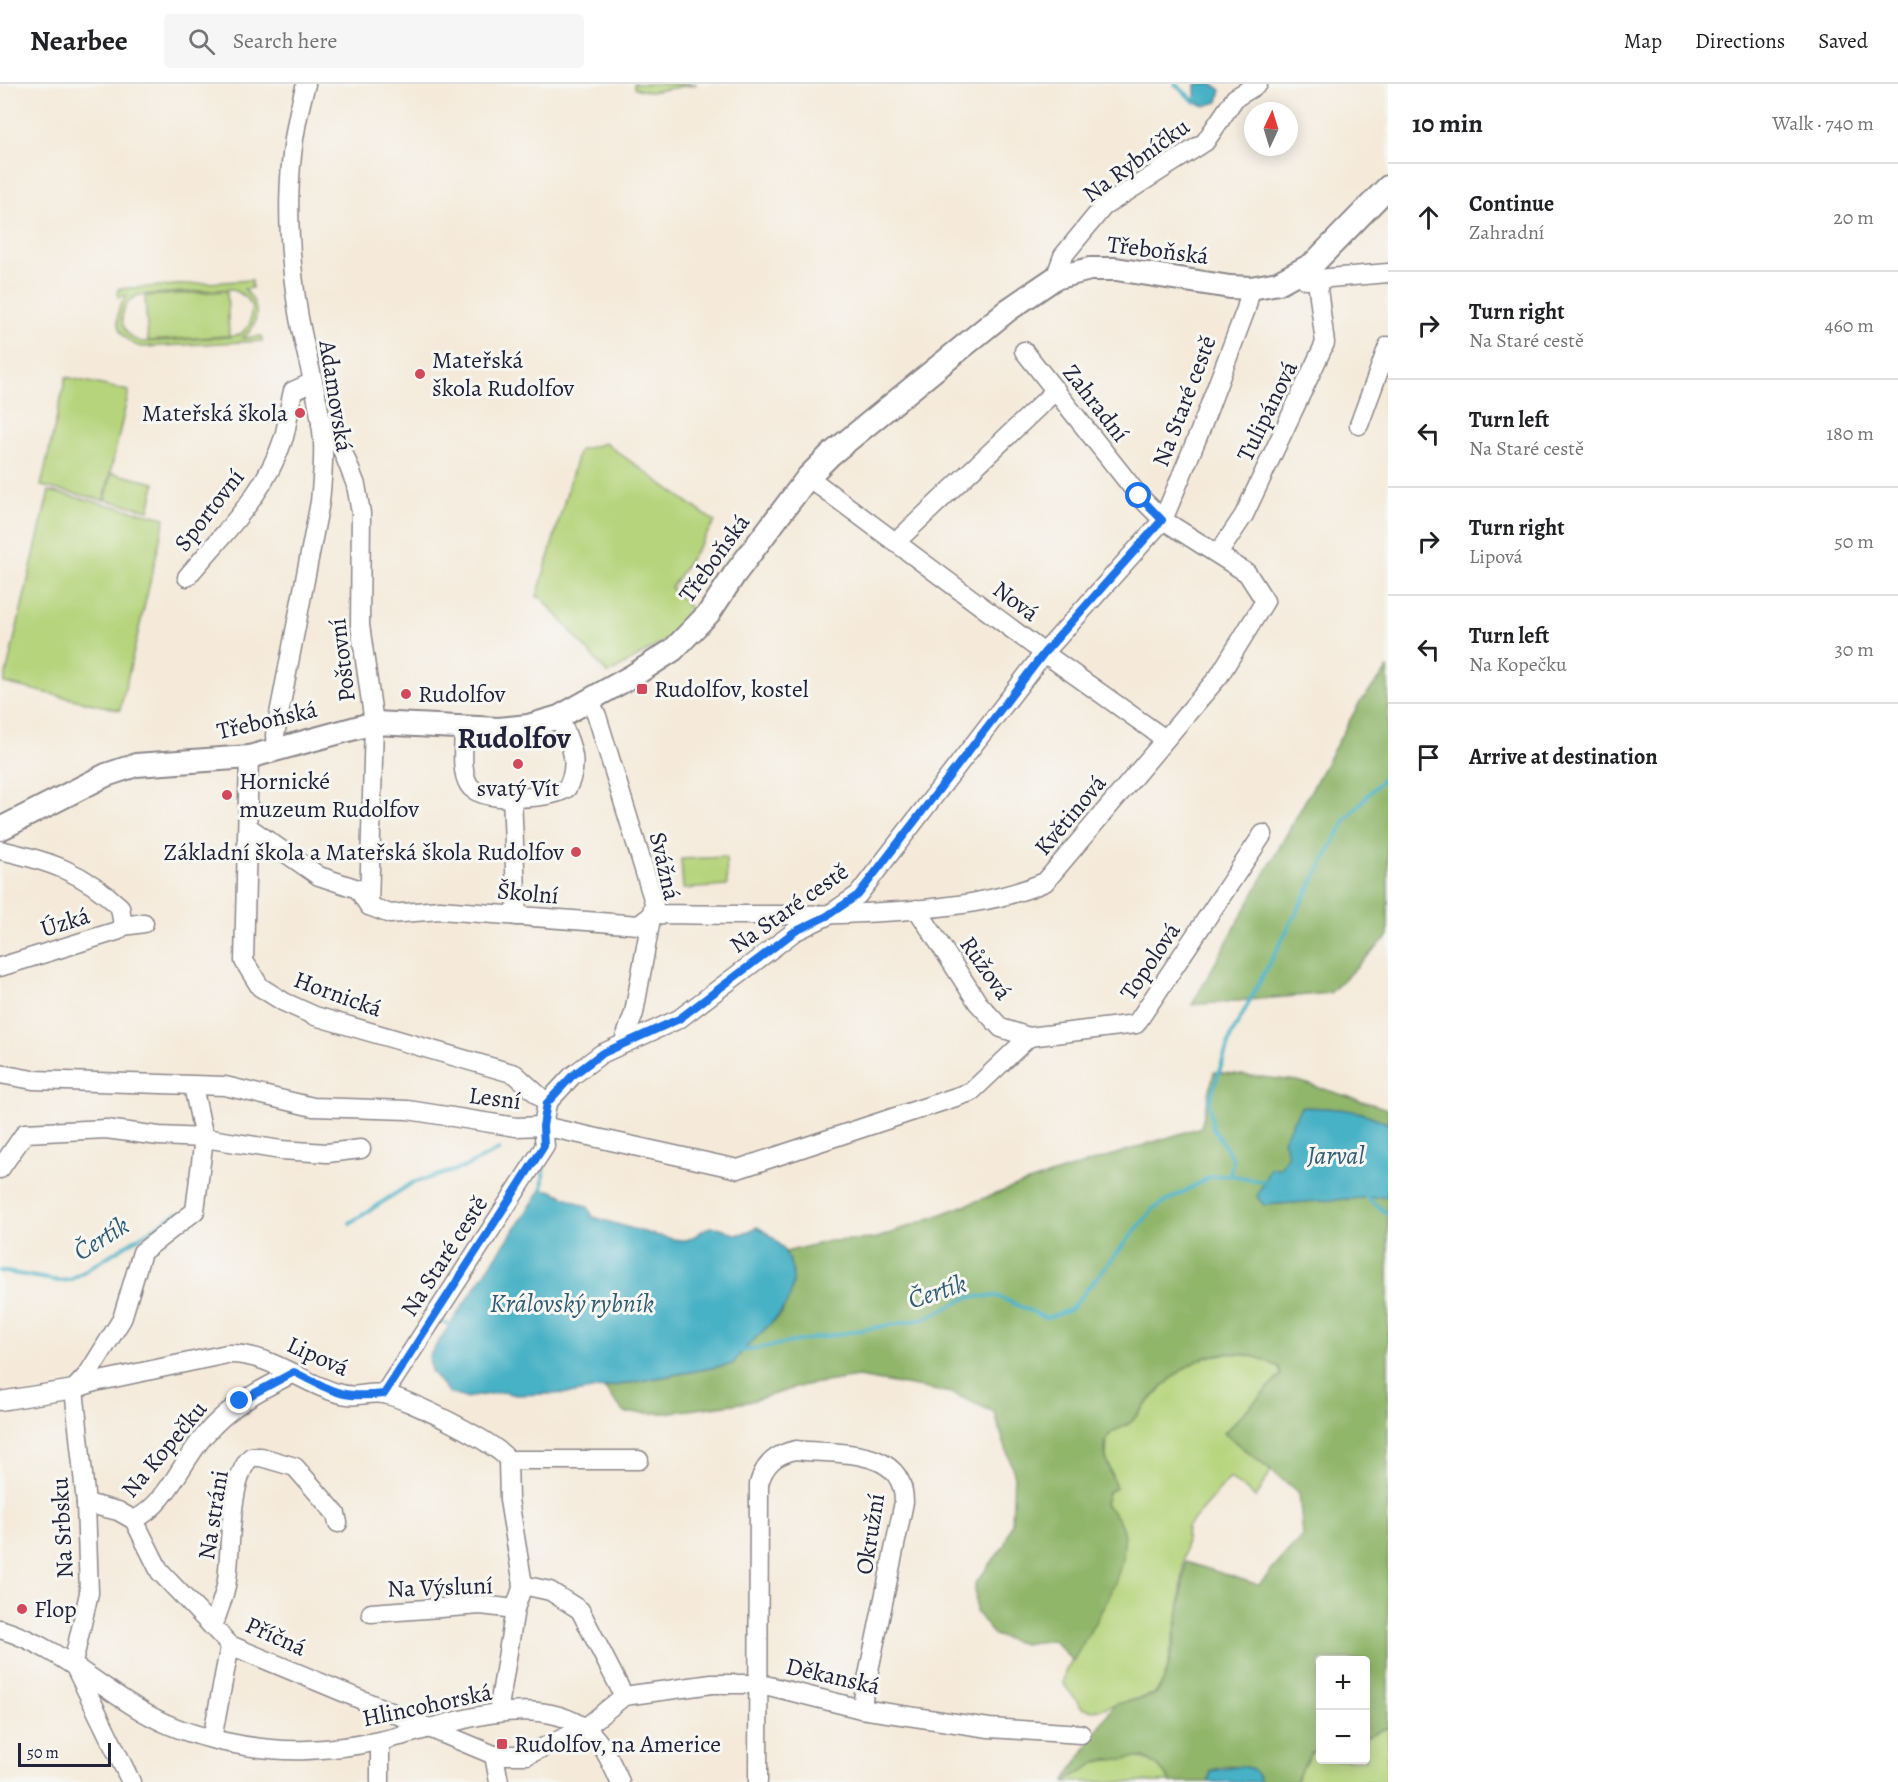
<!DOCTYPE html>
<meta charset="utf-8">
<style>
:root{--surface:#fff;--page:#f6f6f6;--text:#202124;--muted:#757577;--line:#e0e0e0}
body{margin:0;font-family:Alegreya,serif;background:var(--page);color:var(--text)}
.controls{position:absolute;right:18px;bottom:18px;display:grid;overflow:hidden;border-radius:6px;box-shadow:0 3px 15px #0003}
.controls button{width:54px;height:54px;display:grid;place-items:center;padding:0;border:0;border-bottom:2px solid var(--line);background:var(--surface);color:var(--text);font:30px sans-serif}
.compass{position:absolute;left:1244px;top:18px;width:54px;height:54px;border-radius:50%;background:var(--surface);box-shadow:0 3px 15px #0003;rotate:4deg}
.scale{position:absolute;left:18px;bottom:15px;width:93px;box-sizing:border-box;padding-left:6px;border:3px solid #22223b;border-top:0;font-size:16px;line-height:21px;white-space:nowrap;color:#22223b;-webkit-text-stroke:4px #f6f6f2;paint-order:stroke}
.stop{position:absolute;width:18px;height:18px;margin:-14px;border:4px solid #1a73e8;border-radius:50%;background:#fff}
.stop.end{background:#1a73e8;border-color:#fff;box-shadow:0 2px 6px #0008}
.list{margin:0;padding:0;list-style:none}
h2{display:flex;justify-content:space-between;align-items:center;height:78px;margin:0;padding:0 24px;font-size:26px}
h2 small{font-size:20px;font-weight:400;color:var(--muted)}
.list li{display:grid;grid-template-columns:39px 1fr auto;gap:18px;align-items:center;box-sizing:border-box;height:108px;padding:0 24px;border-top:2px solid var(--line)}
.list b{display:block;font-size:22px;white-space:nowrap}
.list p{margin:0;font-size:20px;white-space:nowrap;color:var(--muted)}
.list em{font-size:20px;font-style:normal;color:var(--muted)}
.icon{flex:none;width:33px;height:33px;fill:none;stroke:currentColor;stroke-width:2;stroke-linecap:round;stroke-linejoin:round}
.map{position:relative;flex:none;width:1388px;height:1698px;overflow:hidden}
header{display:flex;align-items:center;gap:36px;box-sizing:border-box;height:84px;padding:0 30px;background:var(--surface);border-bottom:2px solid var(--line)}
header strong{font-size:28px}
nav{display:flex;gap:33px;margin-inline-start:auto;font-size:21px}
.search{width:420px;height:54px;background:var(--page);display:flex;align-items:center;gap:15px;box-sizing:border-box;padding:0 21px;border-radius:6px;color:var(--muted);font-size:22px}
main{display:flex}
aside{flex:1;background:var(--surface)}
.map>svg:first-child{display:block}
.green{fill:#b5d47b;stroke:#6c7b5b;stroke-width:1.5;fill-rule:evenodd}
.forest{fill:#90b66b;stroke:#596c53;stroke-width:1.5}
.water{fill:#47b1c5;stroke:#346a80;stroke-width:1.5}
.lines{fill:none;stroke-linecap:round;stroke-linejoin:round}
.stream{stroke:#47b1c5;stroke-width:4}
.minor-casing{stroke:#8c868a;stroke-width:21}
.major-casing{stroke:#8c868a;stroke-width:26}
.minor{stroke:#fff;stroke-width:18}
.major{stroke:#fff;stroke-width:22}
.route{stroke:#1a73e8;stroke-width:8}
.poi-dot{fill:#d1495b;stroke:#f6f6f2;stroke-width:2}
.labels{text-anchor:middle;stroke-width:6;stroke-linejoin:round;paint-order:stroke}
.street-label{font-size:24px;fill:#22223b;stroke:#f6f6f2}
.poi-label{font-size:24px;fill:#22223b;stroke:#f6f6f2;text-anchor:start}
.water-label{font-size:26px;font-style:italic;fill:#315b72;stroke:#f6f6f2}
.district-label{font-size:30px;font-weight:bold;fill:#22223b;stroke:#f6f6f2}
</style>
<header>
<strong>Nearbee</strong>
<div class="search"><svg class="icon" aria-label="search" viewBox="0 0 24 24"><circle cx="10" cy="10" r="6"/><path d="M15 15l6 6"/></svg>Search here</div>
<nav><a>Map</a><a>Directions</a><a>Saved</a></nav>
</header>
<main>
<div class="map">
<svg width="1388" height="1698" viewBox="0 0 1388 1698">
<rect width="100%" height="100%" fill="#f6f6f2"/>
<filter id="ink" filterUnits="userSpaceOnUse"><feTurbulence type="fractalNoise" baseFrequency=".0167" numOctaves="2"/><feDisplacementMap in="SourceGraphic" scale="12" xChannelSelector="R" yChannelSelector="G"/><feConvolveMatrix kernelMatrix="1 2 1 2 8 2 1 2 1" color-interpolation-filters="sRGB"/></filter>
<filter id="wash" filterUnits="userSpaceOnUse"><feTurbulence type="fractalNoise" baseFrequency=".008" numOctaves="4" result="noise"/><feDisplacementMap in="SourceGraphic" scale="24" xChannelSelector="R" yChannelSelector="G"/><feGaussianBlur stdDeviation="1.35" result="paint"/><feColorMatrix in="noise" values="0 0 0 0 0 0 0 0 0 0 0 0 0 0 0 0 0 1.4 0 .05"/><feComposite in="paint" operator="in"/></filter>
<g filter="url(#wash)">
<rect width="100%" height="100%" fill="#f5eada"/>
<g class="green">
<polygon points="634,0 697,0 650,8 634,4"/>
<path d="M252 196V204L244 205C261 220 260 240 243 254L262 252V257L141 263C117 255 110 231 127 212L118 213V205ZM232 205 246 213 252 222 250 240 241 250 229 253 142 258C117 251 115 221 139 211Z"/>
<polygon points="227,207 229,252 148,257 145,212"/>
<polygon points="66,293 129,307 104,416 41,402"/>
<polygon points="605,359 715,438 671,504 696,530 675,551 608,590 542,514 537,513 579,366"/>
<polygon points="112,389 155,399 149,426 105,416"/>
<polygon points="49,407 165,434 120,626 4,599"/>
<polygon points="726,773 727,802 683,805 681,775"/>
<polygon points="1235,1269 1265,1275 1279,1283 1281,1291 1224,1349 1271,1387 1256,1414 1230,1394 1187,1443 1179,1528 1165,1595 1154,1610 1093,1627 1082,1624 1063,1599 1065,1588 1112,1507 1114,1429 1105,1420 1108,1408 1116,1404 1106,1373 1107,1353 1113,1347 1129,1340 1180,1284 1206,1272"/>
<polygon points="1388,1643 1388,1698 1295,1698 1311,1669 1320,1666 1320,1676 1366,1676 1366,1653"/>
<path d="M1122 1673C1149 1673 1155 1676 1171 1698H1066C1079 1681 1102 1676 1122 1673Z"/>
</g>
<g class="forest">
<polygon points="1388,585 1388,852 1330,909 1192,921 1360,618"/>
<path d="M1214 988 1298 997 1388 1025V1040C1360 1024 1332 1024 1301 1023L1288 1070 1264 1121 1388 1112V1643L1366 1653V1576H1320V1666L1311 1669 1295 1698H1260L1258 1691C1244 1683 1227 1679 1211 1687L1209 1698H1171L1160 1684 1145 1673 1099 1677 1064 1698 1114 1621C1124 1617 1148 1615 1155 1610 1173 1596 1182 1503 1186 1478L1259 1501 1303 1451 1299 1409 1224 1349 1281 1291 1279 1283C1211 1247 1174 1287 1132 1337 1125 1345 1111 1344 1107 1355 1101 1371 1111 1389 1116 1404L1108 1408 1105 1420C1112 1427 1121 1437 1123 1447 1131 1488 1091 1543 1073 1577L1053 1556 1023 1560 994 1551 976 1528 975 1500 1004 1462 1012 1439 1014 1389 994 1328 952 1309 858 1293 805 1301 748 1318 667 1329H625L604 1304 733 1280 740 1268 782 1229 793 1188 785 1168 829 1157 875 1155 1022 1100 1201 1043Z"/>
</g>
<g class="water">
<polygon points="1195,0 1212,0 1221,6 1218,18 1205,22 1195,18"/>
<path d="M1301 1023C1332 1024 1360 1024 1388 1040V1112L1264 1121 1257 1113 1270 1084H1280L1288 1070 1283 1056Z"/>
<path d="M541 1106H550L588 1123 593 1133C611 1138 671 1158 685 1156 696 1155 703 1142 714 1143 734 1143 728 1159 757 1143 771 1150 783 1162 789 1176 808 1225 755 1245 733 1280L575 1309 516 1311 503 1308 465 1314 449 1309 439 1297 431 1287 429 1272Z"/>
<path d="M1242 1682C1252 1684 1258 1688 1260 1698H1209L1211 1687Z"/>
</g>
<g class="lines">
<g class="stream">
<polyline points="1175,0 1195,18"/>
<polyline points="1230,1091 1233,1075 1213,1044 1209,1018 1231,952 1346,735 1388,689"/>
<polyline points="542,1111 544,1077"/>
<polyline points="1365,1112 1388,1130"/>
<polyline points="350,1139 412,1099 463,1084 499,1066"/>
<polyline points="0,1187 59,1197 70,1196 178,1129"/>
<polyline points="437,1236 452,1242"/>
<polyline points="736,1268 924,1235 969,1213 997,1212 1046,1234 1070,1226 1153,1125 1210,1093 1230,1091 1266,1098"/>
</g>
</g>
</g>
<g filter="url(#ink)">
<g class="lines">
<defs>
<g id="minor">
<polyline points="1055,194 1063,172 1103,123 1205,58 1235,14 1258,0"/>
<polyline points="1306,196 1388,189"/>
<polyline points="321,340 333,342 356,401 361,429 360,541 374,639 369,822"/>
<polyline points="1359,341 1388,262"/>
<polyline points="808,393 1044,569 1165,655"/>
<polyline points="897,457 1056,306"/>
<polyline points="1218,470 1244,431 1325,259 1317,197"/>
<path d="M187 493C224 449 266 409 284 353 288 338 289 322 293 307L313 298"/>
<polyline points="590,617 597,632 654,818 634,929 623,960"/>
<path d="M464 645C464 660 460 687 469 701 480 719 551 716 567 704 581 679 570 658 559 633"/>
<path d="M276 665 275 651 320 418C322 398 324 378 323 358 320 314 305 271 298 228 286 151 284 75 306 0"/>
<polyline points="249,673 244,877 260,903 284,918 315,932 515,990 547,1019"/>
<polyline points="512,712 517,832"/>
<path d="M248 743 319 792 358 805 369 822 390 830 440 826 639 841 653 830C735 831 816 833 899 827 949 823 998 818 1045 798L1219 592 1265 517 1247 489 1163 436 1139 412 1024 267"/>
<path d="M0 766C49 777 83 788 120 823L123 842"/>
<polyline points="917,825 978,919 1001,944 1029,953 1136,940 1263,750"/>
<polyline points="0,883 117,847 123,842 144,839"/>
<polyline points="0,990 33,996 225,1002 313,1023 408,1026 516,1043 543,1042 738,1085 971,1008 1029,953"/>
<polyline points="0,1085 25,1049 106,1045 159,1052 204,1054 281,1066 327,1069 361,1065"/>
<polyline points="75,1304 88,1290 122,1235 142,1168 195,1127 204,1054 193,1002"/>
<polyline points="384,1310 545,1062 543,1042 547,1019 572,992 601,970 679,935 794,848 827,832 858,811 1044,569 1163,436 1200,347 1246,225 1251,204"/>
<path d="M0 1317 74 1305 95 1298 227 1270C269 1269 297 1296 334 1308 359 1316 365 1307 384 1310 404 1313 500 1360 508 1376"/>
<polyline points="508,1376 509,1416 523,1501 515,1525"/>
<polyline points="508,1376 639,1376"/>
<polyline points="86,1419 118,1427 134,1436 160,1488 230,1561 494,1671 527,1671 585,1644 624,1612 712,1600 761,1600 861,1625 989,1644 1081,1650"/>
<path d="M134 1436C167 1420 181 1379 204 1352 229 1322 259 1306 294 1289"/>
<polyline points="523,1501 550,1507 580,1526 624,1612"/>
<polyline points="371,1529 481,1521 515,1525 498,1629"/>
<path d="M213 1542C218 1527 225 1512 227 1496 231 1465 229 1394 251 1373H261L295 1383 336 1430 338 1439"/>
<path d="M0 1545C56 1562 95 1600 145 1629 188 1654 256 1668 307 1666 331 1665 355 1662 379 1657 438 1645 530 1604 586 1645 602 1657 612 1680 620 1698"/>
<polyline points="73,1579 89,1509 86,1419 74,1305"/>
<polyline points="74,1581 131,1698"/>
<polyline points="212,1655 230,1561"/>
<polyline points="494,1671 499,1698"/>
<polyline points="380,1698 380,1657"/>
<path d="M758 1698 759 1400C764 1380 776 1370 796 1366 837 1371 904 1362 904 1418L861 1625"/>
</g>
<polyline id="major" points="0,745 106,691 136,681 249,673 374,639 499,645 528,642 559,633 634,591 673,566 709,529 734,491 808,393 830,371 1008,226 1055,194 1090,185 1116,185 1230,203 1251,204 1278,199 1313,180 1388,103"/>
</defs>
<use href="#minor" class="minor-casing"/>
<use href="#major" class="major-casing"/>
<use href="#minor" class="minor"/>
<use href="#major" class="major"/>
</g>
</g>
<g class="lines" filter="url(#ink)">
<path class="route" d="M240 1317 294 1288C332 1307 340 1315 384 1310L544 1062 543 1042 547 1019 572 992 601 970 679 935 794 848 827 832 858 811 1044 569 1162 436 1139 412"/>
</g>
<g class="poi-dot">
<circle cx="420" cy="290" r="6"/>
<circle cx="300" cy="329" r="6"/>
<rect x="636" y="599" width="12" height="12" rx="3"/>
<circle cx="406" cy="610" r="6"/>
<circle cx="518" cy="680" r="6"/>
<circle cx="227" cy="711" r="6"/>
<circle cx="576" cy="768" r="6"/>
<circle cx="22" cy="1525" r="6"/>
<rect x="496" y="1654" width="12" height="12" rx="3"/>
</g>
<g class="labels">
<g class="street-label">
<text transform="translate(1136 76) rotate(-36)" y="8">Na Rybníčku</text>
<text transform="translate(1158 166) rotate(7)" y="8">Třeboňská</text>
<text transform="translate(336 312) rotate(81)" y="8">Adamovská</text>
<text transform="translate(1184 317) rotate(-69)" y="8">Na Staré cestě</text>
<text transform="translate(1096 319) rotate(52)" y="8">Zahradní</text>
<text transform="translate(1267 327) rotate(-64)" y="8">Tulipánová</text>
<text transform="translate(209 426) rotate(-52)" y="8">Sportovní</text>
<text transform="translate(714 474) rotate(-54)" y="8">Třeboňská</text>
<text transform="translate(1016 517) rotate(37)" y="8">Nová</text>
<text transform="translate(342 576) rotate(-97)" y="8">Poštovní</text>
<text transform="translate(267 636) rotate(-13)" y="8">Třeboňská</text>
<text transform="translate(1070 731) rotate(-50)" y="8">Květinová</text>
<text transform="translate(665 782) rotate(77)" y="8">Svážná</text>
<text transform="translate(528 809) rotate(5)" y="8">Školní</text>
<text transform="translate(789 824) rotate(-35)" y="8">Na Staré cestě</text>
<text transform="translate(65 838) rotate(-17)" y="8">Úzká</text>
<text transform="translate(1150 877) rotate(-56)" y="8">Topolová</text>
<text transform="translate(986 884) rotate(55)" y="8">Růžová</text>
<text transform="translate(338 910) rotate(20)" y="8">Hornická</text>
<text transform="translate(495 1014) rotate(7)" y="8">Lesní</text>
<text transform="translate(444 1172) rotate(-57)" y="8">Na Staré cestě</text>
<text transform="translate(318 1272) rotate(24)" y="8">Lipová</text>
<text transform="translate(164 1365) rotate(-50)" y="8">Na Kopečku</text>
<text transform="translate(213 1431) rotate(-81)" y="8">Na stráni</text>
<text transform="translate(62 1444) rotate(-93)" y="8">Na Srbsku</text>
<text transform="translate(870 1450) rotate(-81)" y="8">Okružní</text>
<text transform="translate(440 1503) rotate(-2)" y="8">Na Výsluní</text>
<text transform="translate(276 1552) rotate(24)" y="8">Příčná</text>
<text transform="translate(833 1592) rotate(13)" y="8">Děkanská</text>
<text transform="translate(427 1621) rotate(-12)" y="8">Hlincohorská</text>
</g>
<g class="poi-label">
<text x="432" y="284">Mateřská<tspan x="432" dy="28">škola Rudolfov</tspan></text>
<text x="288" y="337" text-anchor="end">Mateřská škola</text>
<text x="654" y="613">Rudolfov, kostel</text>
<text x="418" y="618">Rudolfov</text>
<text x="239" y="705">Hornické<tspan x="239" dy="28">muzeum Rudolfov</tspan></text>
<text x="518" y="712" text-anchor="middle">svatý Vít</text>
<text x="564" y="776" text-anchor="end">Základní škola a Mateřská škola Rudolfov</text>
<text x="34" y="1533">Flop</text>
<text x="514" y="1668">Rudolfov, na Americe</text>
</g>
<g class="water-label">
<text x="1336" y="1080">Jarval</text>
<text transform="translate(101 1154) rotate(-32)" y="9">Čertík</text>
<text transform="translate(937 1207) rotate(-18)" y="9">Čertík</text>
<text x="572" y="1228">Královský rybník</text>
</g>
<g class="district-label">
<text x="514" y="664">Rudolfov</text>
</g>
</g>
</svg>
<div class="controls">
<button>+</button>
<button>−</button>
</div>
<svg class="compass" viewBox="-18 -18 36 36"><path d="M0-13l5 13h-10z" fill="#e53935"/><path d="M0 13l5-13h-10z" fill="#757577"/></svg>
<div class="scale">50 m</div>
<div class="stop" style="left:1139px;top:412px"></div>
<div class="stop end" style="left:240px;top:1317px"></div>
</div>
<aside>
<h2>10 min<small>Walk · 740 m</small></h2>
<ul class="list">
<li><svg class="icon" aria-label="ahead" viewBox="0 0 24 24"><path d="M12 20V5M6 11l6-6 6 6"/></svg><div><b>Continue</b><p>Zahradní</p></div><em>20 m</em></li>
<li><svg class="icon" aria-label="right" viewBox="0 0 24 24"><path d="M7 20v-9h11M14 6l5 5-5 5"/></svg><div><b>Turn right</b><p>Na Staré cestě</p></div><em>460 m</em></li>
<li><svg class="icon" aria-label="left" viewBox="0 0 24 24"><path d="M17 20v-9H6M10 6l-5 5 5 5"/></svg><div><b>Turn left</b><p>Na Staré cestě</p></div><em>180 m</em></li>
<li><svg class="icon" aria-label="right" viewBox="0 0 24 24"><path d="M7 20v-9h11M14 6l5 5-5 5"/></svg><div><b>Turn right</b><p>Lipová</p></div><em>50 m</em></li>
<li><svg class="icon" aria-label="left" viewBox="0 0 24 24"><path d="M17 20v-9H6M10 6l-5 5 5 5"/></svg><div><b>Turn left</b><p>Na Kopečku</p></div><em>30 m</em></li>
<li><svg class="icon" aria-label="arrive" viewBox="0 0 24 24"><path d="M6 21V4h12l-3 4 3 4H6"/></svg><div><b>Arrive at destination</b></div></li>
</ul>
</aside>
</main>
